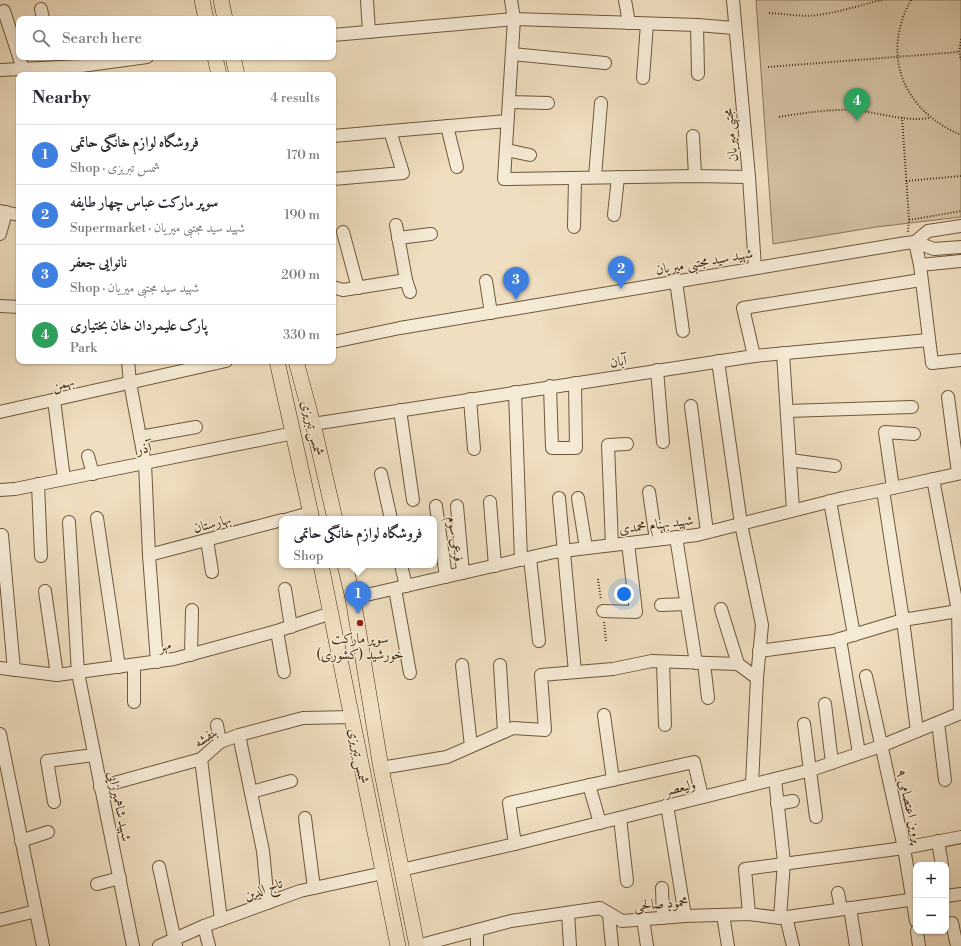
<!DOCTYPE html>
<meta charset="utf-8">
<style>
:root{--surface:#fff;--page:#f7f7f7;--text:#2b2b33;--muted:#7c7c81;--line:#e1e1e2;--accent:#8f2418}
body{margin:0;font-family:"Libre Bodoni",Amiri,serif;background:var(--page);color:var(--text)}
.controls{position:absolute;right:12px;bottom:12px;display:grid;overflow:hidden;border-radius:8px;box-shadow:0 1px 3px #0004}
.controls button{width:36px;height:36px;display:grid;place-items:center;padding:0;border:0;border-bottom:1px solid var(--line);background:var(--surface);color:var(--text);font:20px sans-serif}
.you{position:absolute;left:624px;top:594px;width:14px;height:14px;margin:-10px;border:3px solid #fff;border-radius:50%;background:#1a73e8;box-shadow:0 0 0 6px #1a73e833}
.badge{display:grid;place-items:center;width:26px;height:26px;border-radius:50%;background:var(--accent);color:#fff;font-size:13px;font-weight:700}
.pin{position:absolute;translate:-50% -33px;filter:drop-shadow(0 1px 2px #0008)}
.pin::after{content:'';position:absolute;top:21px;width:14px;height:12px;background:inherit;clip-path:polygon(0 0,100% 0,50% 100%)}
.popup{position:absolute;left:279px;top:516px;width:158px;height:52px;box-sizing:border-box;display:grid;place-content:center;border-radius:8px;background:var(--surface);filter:drop-shadow(0 1px 3px #0005);font-size:13px;white-space:nowrap;color:var(--muted)}
.popup b{font-size:15px;color:var(--text)}
.popup::after{content:'';position:absolute;left:50%;top:100%;margin-left:-8px;border:8px solid transparent;border-top-color:var(--surface)}
.list{margin:0;padding:0;list-style:none}
h2{display:flex;justify-content:space-between;align-items:center;height:52px;margin:0;padding:0 16px;font-size:17px}
h2 small{font-size:13px;font-weight:400;color:var(--muted)}
.list li{display:grid;grid-template-columns:26px 1fr auto;gap:12px;align-items:center;box-sizing:border-box;height:60px;padding:0 16px;border-top:1px solid var(--line)}
.list b{display:block;font-size:15px;white-space:nowrap}
.list p{margin:0;font-size:13px;white-space:nowrap;color:var(--muted)}
.list em{font-size:13px;font-style:normal;color:var(--muted)}
.icon{flex:none;width:22px;height:22px;fill:none;stroke:currentColor;stroke-width:2;stroke-linecap:round;stroke-linejoin:round}
.map{position:relative;flex:none;width:961px;height:946px;overflow:hidden}
.search{position:absolute;background:var(--surface);box-shadow:0 1px 3px #0004;left:16px;top:16px;width:320px;height:44px;display:flex;align-items:center;gap:10px;box-sizing:border-box;padding:0 14px;border-radius:8px;color:var(--muted);font-size:15px}
.panel{position:absolute;background:var(--surface);box-shadow:0 1px 3px #0004;left:16px;top:72px;width:320px;height:292px;border-radius:8px}
.map>svg:first-child{display:block}
.green{fill:#d2c0a1;stroke:#8b7659}
.lines{fill:none;stroke-linecap:round;stroke-linejoin:round}
.minor-casing{stroke:#6f583c;stroke-width:14}
.major-casing{stroke:#442c11;stroke-width:16}
.path{stroke:#442c11;stroke-width:2;stroke-dasharray:1 2;stroke-linecap:butt}
.minor{stroke:#f5ead5;stroke-width:12}
.major{stroke:#efdebf;stroke-width:15}
.poi-dot{fill:#8f2418;stroke:#f5ead5;stroke-width:1.5}
.labels{text-anchor:middle;stroke-width:3;stroke-linejoin:round;paint-order:stroke}
.street-label{font-size:14px;fill:#442c11;stroke:#f5ead5}
.poi-label{font-size:14px;fill:#442c11;stroke:#f5ead5}
</style>
<div class="map">
<svg width="961" height="946" viewBox="0 0 961 946">
<rect width="100%" height="100%" fill="#efdebf"/>
<filter id="stains"><feTurbulence type="fractalNoise" baseFrequency=".005" numOctaves="4"/><feColorMatrix values="0 0 0 0 .2 0 0 0 0 .09 0 0 0 0 .02 0 0 0 .5 -.17"/></filter>
<radialGradient id="worn" r=".72"><stop offset=".6" stop-color="#630" stop-opacity="0"/><stop offset="1" stop-color="#630" stop-opacity=".3"/></radialGradient>
<polygon class="green" points="756,0 961,0 961,217 876,227 773,244"/>
<g class="lines">
<defs>
<g id="minor">
<polyline points="367,0 369,32"/>
<polyline points="511,0 514,19 504,179 695,176 749,177"/>
<polyline points="625,0 629,23"/>
<polyline points="733,0 749,177 755,268"/>
<polyline points="41,9 43,19"/>
<polyline points="4,11 23,69"/>
<polyline points="697,25 698,74"/>
<polyline points="333,35 514,19 697,25 734,28"/>
<polyline points="512,54 605,63"/>
<polyline points="0,70 81,66 147,57"/>
<polyline points="643,78 647,24"/>
<polyline points="509,102 548,103"/>
<polyline points="447,126 457,167"/>
<polyline points="333,136 507,121"/>
<polyline points="693,136 695,176"/>
<polyline points="506,150 530,155"/>
<polyline points="595,177 601,103"/>
<polyline points="333,179 403,173 390,131"/>
<polyline points="0,211 19,215"/>
<polyline points="614,215 618,177"/>
<polyline points="396,225 406,280"/>
<polyline points="574,227 575,178"/>
<polyline points="343,232 358,288"/>
<polyline points="0,234 6,212"/>
<polyline points="398,238 431,234"/>
<polyline points="915,242 920,265 932,363 961,360"/>
<polyline points="915,242 928,231 961,226"/>
<polyline points="920,265 961,261"/>
<polyline points="486,281 491,313"/>
<polyline points="676,281 683,331"/>
<polyline points="333,287 343,290 406,280 410,292"/>
<polyline points="0,306 19,307"/>
<polyline points="333,342 400,328 906,243 915,242 934,249 961,247"/>
<polyline points="783,353 793,510"/>
<polyline points="754,356 743,308 921,280"/>
<polyline points="128,361 130,383 145,463 149,555 157,662"/>
<polyline points="718,361 741,524 762,625 757,678 752,784"/>
<polyline points="657,370 663,442"/>
<polyline points="550,386 552,448 576,448 575,383"/>
<polyline points="515,392 521,560"/>
<polyline points="948,397 958,473"/>
<polyline points="470,399 474,449"/>
<polyline points="54,400 64,479"/>
<polyline points="691,406 707,532"/>
<polyline points="400,410 413,500"/>
<polyline points="787,411 912,407"/>
<polyline points="0,412 226,361"/>
<polyline points="313,424 754,356 928,340"/>
<polyline points="140,437 196,427"/>
<polyline points="88,456 93,474"/>
<polyline points="790,460 835,466"/>
<polyline points="381,474 391,519"/>
<polyline points="933,479 958,611 960,713"/>
<polyline points="38,484 41,556"/>
<polyline points="893,488 885,432 914,434"/>
<polyline points="0,490 15,489 294,433"/>
<polyline points="883,490 903,620 917,731"/>
<polyline points="649,492 656,540"/>
<polyline points="559,498 575,672"/>
<polyline points="578,498 586,548"/>
<polyline points="830,501 854,635"/>
<polyline points="490,502 495,566"/>
<polyline points="436,506 446,577"/>
<polyline points="457,506 463,573"/>
<polyline points="97,518 119,667"/>
<polyline points="288,519 310,513"/>
<polyline points="69,522 78,673 133,946"/>
<polyline points="2,535 14,670"/>
<polyline points="676,537 696,663"/>
<polyline points="207,540 212,572"/>
<polyline points="612,545 608,445 627,444"/>
<polyline points="149,555 282,520"/>
<polyline points="530,558 539,641"/>
<polyline points="401,565 406,586"/>
<polyline points="285,589 291,627"/>
<polyline points="395,589 410,673"/>
<polyline points="45,591 57,675"/>
<polyline points="353,598 554,552 697,535 843,498 893,488 961,473"/>
<polyline points="661,605 686,604"/>
<polyline points="721,609 738,664"/>
<polyline points="603,611 636,612 628,543"/>
<polyline points="277,631 284,672"/>
<polyline points="840,639 859,753"/>
<polyline points="759,651 833,641 903,620 958,611"/>
<polyline points="191,655 192,610"/>
<polyline points="663,662 665,725"/>
<polyline points="704,663 708,698"/>
<polyline points="462,665 471,746"/>
<polyline points="500,665 504,732"/>
<polyline points="0,668 57,675 174,659 277,631 331,613"/>
<polyline points="866,676 904,848 916,921"/>
<polyline points="134,702 134,665"/>
<polyline points="825,704 832,763"/>
<polyline points="604,715 613,780"/>
<polyline points="938,723 945,780"/>
<polyline points="804,724 816,817"/>
<polyline points="217,725 220,742"/>
<polyline points="0,734 43,946"/>
<polyline points="239,735 263,851 268,903"/>
<polyline points="201,759 221,920"/>
<polyline points="381,768 447,757 513,728 545,730 541,675 613,669 652,661 738,664 757,678"/>
<polyline points="775,779 784,862 780,918"/>
<polyline points="589,785 600,823"/>
<polyline points="100,787 201,759 220,742 239,735 303,718 352,717"/>
<polyline points="251,792 291,781"/>
<polyline points="54,802 47,761 94,755"/>
<polyline points="777,804 793,801"/>
<polyline points="667,805 685,916"/>
<polyline points="305,818 314,888"/>
<polyline points="620,818 627,881"/>
<polyline points="21,841 48,832"/>
<polyline points="938,841 942,865"/>
<polyline points="515,844 509,803 694,762 702,797"/>
<polyline points="159,867 176,946"/>
<polyline points="401,870 515,844 811,770 881,746 961,713"/>
<polyline points="97,884 120,878"/>
<polyline points="662,888 663,918"/>
<polyline points="838,893 841,909"/>
<polyline points="946,896 961,894"/>
<polyline points="850,908 856,946"/>
<polyline points="568,913 570,946"/>
<polyline points="749,914 745,869 904,848 961,837"/>
<polyline points="609,915 612,946"/>
<polyline points="723,915 728,946"/>
<polyline points="786,917 793,946"/>
<polyline points="643,919 647,946"/>
<polyline points="0,920 36,911"/>
<polyline points="952,923 957,946"/>
<polyline points="204,926 209,946"/>
<polyline points="477,930 477,946"/>
<polyline points="917,931 919,946"/>
<polyline points="159,946 204,926 300,891 383,873"/>
<polyline points="417,946 511,921 600,908 622,921 685,916 749,914 780,918 916,899"/>
</g>
<g id="major">
<polyline points="202,0 206,19"/>
<polyline points="221,0 225,19"/>
<polyline points="215,57 219,75"/>
<polyline points="233,57 237,75"/>
<polyline points="277,361 312,519"/>
<polyline points="296,361 313,424 335,519"/>
<polyline points="321,565 398,946"/>
<polyline points="345,565 353,598 381,768 417,946"/>
</g>
</defs>
<use href="#minor" class="minor-casing"/>
<use href="#major" class="major-casing"/>
<g class="path">
<path d="M911 0C880 56 904 111 961 135"/>
<path d="M769 13C785 14 802 17 818 15 840 12 860 5 882 0"/>
<polyline points="961,39 959,52 961,60"/>
<polyline points="768,67 959,52"/>
<path d="M779 117C804 113 828 109 853 110 878 112 904 122 929 118"/>
<polyline points="902,117 909,220 908,232"/>
<polyline points="906,181 961,176"/>
<polyline points="909,220 961,211"/>
<polyline points="598,579 601,600"/>
<polyline points="604,622 606,641"/>
</g>
<use href="#minor" class="minor"/>
<use href="#major" class="major"/>
</g>
<circle class="poi-dot" cx="360" cy="623" r="4"/>
<g class="labels">
<g class="street-label">
<text transform="translate(730 135) rotate(-96)" y="5">مجتبی میریان</text>
<text transform="translate(704 261) rotate(-10)" y="5">شهید سید مجتبی میریان</text>
<text transform="translate(618 361) rotate(-9)" y="5">آبان</text>
<text transform="translate(63 383) rotate(-13)" y="5">بهمن</text>
<text transform="translate(313 428) rotate(76)" y="5">شمس تبریزی</text>
<text transform="translate(144 448) rotate(-11)" y="5">آذر</text>
<text transform="translate(212 523) rotate(-15)" y="5">بهارستان</text>
<text transform="translate(656 524) rotate(-7)" y="5">شهید بهنام محمدی</text>
<text transform="translate(456 539) rotate(82)" y="5">فرعی سوم</text>
<text transform="translate(165 645) rotate(-10)" y="5">مهر</text>
<text transform="translate(205 737) rotate(-35)" y="5">بنفشه</text>
<text transform="translate(359 756) rotate(79)" y="5">شمس تبریزی</text>
<text transform="translate(680 787) rotate(-14)" y="5">ولیعصر</text>
<text transform="translate(120 806) rotate(78)" y="5">شهید شاهمیرزایی</text>
<text transform="translate(910 806) rotate(77)" y="5">پروین اعتصامی ۹</text>
<text transform="translate(263 889) rotate(-20)" y="5">تاج الدین</text>
<text transform="translate(661 903) rotate(-4)" y="5">محمود صالحی</text>
</g>
<g class="poi-label">
<text x="360" y="643">سوپر مارکت<tspan x="360" dy="16">خورشید (کشوری)</tspan></text>
</g>
</g>
<rect width="100%" height="100%" filter="url(#stains)"/>
<rect width="100%" height="100%" fill="url(#worn)"/>
</svg>
<div class="controls">
<button>+</button>
<button>−</button>
</div>
<div class="you"></div>
<div class="pin badge" style="left:358px;top:614px;background:#3f7fe0">1</div>
<div class="popup"><b>فروشگاه لوازم خانگی حاتمی</b>Shop</div>
<div class="pin badge" style="left:621px;top:289px;background:#3f7fe0">2</div>
<div class="pin badge" style="left:516px;top:300px;background:#3f7fe0">3</div>
<div class="pin badge" style="left:857px;top:121px;background:#2e9e5b">4</div>
<div class="search"><svg class="icon" aria-label="search" viewBox="0 0 24 24"><circle cx="10" cy="10" r="6"/><path d="M15 15l6 6"/></svg>Search here</div>
<section class="panel">
<h2>Nearby<small>4 results</small></h2>
<ul class="list">
<li><span class="badge" style="background:#3f7fe0">1</span><div><b>فروشگاه لوازم خانگی حاتمی</b><p>Shop · شمس تبریزی</p></div><em>170 m</em></li>
<li><span class="badge" style="background:#3f7fe0">2</span><div><b>سوپر مارکت عباس چهار طایفه</b><p>Supermarket · شهید سید مجتبی میریان</p></div><em>190 m</em></li>
<li><span class="badge" style="background:#3f7fe0">3</span><div><b>نانوایی جعفر</b><p>Shop · شهید سید مجتبی میریان</p></div><em>200 m</em></li>
<li><span class="badge" style="background:#2e9e5b">4</span><div><b>پارک علیمردان خان بختیاری</b><p>Park</p></div><em>330 m</em></li>
</ul>
</section>
</div>
